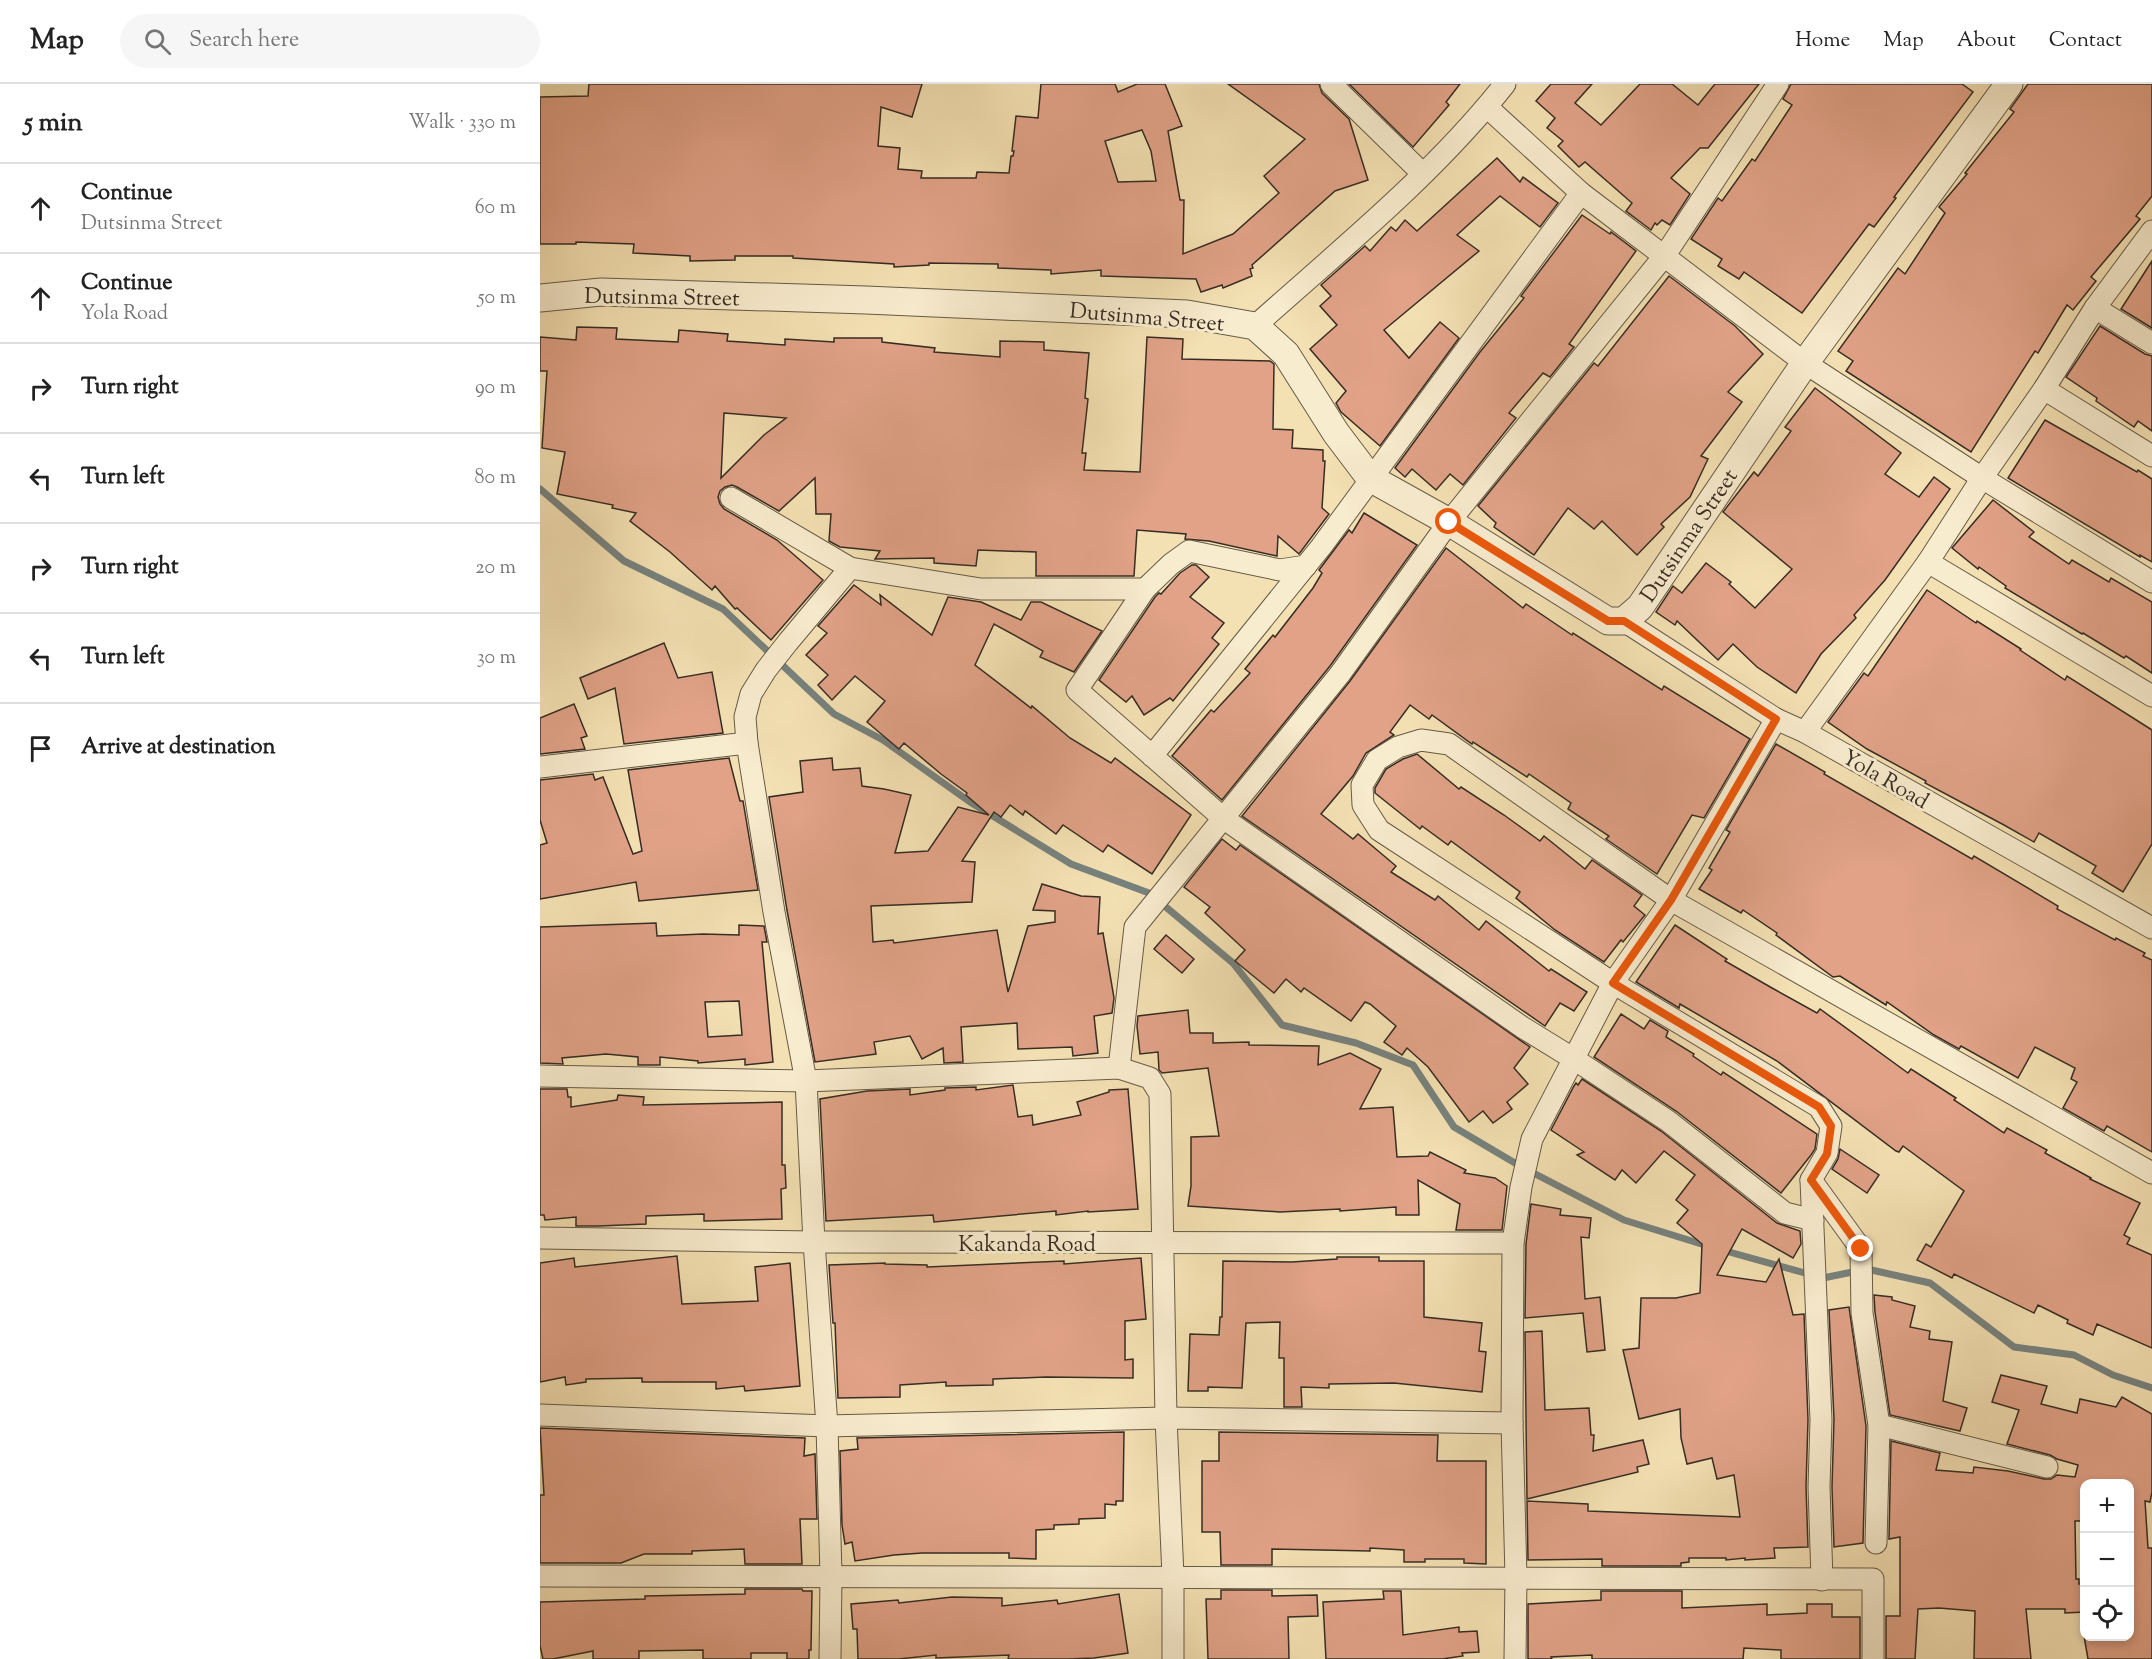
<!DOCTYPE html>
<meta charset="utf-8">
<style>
:root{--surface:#fff;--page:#f6f6f6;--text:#222;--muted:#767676;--line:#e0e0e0}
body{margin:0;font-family:"Sorts Mill Goudy",serif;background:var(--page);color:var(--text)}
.controls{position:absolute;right:18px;bottom:18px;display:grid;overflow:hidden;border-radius:12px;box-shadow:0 3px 9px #0003}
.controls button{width:54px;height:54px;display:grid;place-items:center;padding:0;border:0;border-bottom:2px solid var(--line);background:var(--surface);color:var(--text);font:30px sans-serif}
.stop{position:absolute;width:18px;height:18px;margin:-14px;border:4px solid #ea580c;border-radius:50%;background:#fff}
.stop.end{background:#ea580c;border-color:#fff;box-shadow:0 2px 6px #0008}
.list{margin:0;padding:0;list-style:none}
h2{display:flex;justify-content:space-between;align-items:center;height:78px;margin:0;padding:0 24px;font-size:26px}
h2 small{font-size:20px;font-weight:400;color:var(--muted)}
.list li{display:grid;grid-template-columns:39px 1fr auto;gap:18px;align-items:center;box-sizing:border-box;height:90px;padding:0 24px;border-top:2px solid var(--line)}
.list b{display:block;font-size:22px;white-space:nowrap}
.list p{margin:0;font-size:20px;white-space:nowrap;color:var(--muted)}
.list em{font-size:20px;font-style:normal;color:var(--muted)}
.icon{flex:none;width:33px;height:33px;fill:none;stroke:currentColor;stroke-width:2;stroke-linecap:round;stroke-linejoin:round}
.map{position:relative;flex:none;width:1612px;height:1575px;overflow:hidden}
header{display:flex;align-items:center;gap:36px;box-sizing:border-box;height:84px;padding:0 30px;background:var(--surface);border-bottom:2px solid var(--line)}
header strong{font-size:28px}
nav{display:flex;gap:33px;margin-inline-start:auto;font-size:21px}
.search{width:420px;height:54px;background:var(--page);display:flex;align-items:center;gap:15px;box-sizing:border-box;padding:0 21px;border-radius:33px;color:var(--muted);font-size:22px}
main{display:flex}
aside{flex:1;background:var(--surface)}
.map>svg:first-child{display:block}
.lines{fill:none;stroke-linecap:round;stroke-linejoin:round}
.stream{stroke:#77827e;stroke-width:7}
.building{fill:#e1a287;stroke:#362d24;stroke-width:1.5;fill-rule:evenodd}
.minor-casing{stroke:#665a48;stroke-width:23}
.tertiary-casing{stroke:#665a48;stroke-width:29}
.minor{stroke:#f8ecce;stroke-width:21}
.tertiary{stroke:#f8ecce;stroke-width:27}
.route{stroke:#ea580c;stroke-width:8}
.labels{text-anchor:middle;stroke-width:6;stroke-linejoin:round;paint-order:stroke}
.street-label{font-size:22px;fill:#362d24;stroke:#f8ecce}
</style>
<header>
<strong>Map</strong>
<div class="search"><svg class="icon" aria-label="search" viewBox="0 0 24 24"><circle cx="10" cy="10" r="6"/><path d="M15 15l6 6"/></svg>Search here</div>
<nav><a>Home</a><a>Map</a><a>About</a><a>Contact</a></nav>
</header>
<main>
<aside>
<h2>5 min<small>Walk · 330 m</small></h2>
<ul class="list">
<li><svg class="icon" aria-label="ahead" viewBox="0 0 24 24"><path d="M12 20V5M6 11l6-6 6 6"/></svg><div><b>Continue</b><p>Dutsinma Street</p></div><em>60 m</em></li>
<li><svg class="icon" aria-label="ahead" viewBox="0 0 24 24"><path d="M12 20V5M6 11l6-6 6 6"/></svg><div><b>Continue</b><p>Yola Road</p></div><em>50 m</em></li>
<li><svg class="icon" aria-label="right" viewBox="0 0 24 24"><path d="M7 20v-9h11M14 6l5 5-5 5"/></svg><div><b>Turn right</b></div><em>90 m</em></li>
<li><svg class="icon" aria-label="left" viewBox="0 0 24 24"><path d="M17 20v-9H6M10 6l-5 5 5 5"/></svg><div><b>Turn left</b></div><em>80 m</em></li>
<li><svg class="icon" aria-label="right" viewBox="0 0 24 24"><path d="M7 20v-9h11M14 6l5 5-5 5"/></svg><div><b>Turn right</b></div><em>20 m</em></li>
<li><svg class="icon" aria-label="left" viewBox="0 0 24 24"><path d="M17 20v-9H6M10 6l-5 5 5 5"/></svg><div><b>Turn left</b></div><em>30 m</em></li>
<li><svg class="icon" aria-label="arrive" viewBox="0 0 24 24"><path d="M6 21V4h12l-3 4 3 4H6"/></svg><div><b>Arrive at destination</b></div></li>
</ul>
</aside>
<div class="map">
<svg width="1612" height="1575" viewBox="0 0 1612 1575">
<rect width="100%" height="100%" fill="#f4e1b3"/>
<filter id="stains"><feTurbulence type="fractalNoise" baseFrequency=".00333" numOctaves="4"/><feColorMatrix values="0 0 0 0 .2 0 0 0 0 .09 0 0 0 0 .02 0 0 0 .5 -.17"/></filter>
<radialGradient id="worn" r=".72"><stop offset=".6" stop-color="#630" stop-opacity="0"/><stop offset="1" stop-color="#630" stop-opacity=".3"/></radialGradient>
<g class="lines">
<g class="stream">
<polyline points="0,405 84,477 183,525 294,630 343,656 430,718 531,780 609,809 693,879 742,941 816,959 873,981 914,1043 980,1082 1084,1136 1171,1163"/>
<polyline points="1182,1166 1283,1194 1327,1185 1390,1199 1474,1263 1534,1271 1573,1291 1612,1304"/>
</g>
</g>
<g class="building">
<path d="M49 0H382L372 33 341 23 338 62 360 64 358 85 382 87 381 94H436L437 88 469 89 471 72H473L474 67H472L476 32 498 34 501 0H575L578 8 597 0H625L642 42 628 47 640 116H644L643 170 693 150 739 109 724 92 765 55 688 0H779L782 9 809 35 828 96 795 107 712 181 713 184 710 185 712 192 683 204 682 201 661 208 656 195 561 192V186L511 190V186L458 184V180L389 179V181L354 183V180L253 174V172H195V176L150 177V172L93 169 94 160 36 158V160H0V13L48 12ZM602 46 611 67 616 97 578 98 565 57Z"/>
<polygon points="809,0 920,0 906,18 909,21 873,63"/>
<polygon points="1011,0 1052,0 1035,19 1061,41 1100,0 1132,0 1158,21 1175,0 1219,0 1168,64 1160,64 1131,94 1150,110 1130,141 1122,136 1117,141 1115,139 1111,146 1086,127 1092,119 1045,78 1039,83 1018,62 1023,57 1007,44 1015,34 996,17"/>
<polygon points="1251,0 1422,0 1433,8 1354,113 1356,114 1334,143 1329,140 1262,229 1204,188 1199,195 1178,182 1182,175 1151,155 1178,114 1182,117 1212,75 1215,77 1252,21 1243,15"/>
<polygon points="1488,0 1612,0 1612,112 1596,132 1600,135 1551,193 1556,197 1533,226 1527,221 1498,269 1495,267 1431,368 1306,287 1313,277 1298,267 1358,184 1365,190 1405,129 1399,123 1427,90 1425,89 1474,28 1470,25"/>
<polygon points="957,74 980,98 983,93 1018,119 1000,143 960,112 917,151 939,167 844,246 869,274 900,238 919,254 840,362 801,328 796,319 806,307 770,265 797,241 780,222 791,212 781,201 825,162 830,167 851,143 856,147 865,136 877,147"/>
<polygon points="1042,131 1070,150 1071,148 1096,167 1029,260 1034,263 1010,293 1003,289 969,329 976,334 923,401 910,390 896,406 872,385 865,393 855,384 940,268 984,214 981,212"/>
<polygon points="1612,177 1612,244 1581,225"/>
<polygon points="1129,192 1195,242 1223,270 1188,308 1202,318 1161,372 1168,375 1150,413 1121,440 1124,443 1097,471 1062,437 1054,445 1028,424 994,471 954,443 956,439 938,422 1054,279 1058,282"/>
<polygon points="1560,242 1605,270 1612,272 1612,347 1598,337 1594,343 1556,317 1557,314 1526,293"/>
<path d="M37 243 77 244 76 255 138 258 139 246 188 250 187 257 245 261V255L294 258V254H342V258L395 264 394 268 460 273V257L504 258V266L549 269 545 314 548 315 542 369H546L544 386 600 388 607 253 643 255 642 275 730 277 734 280 733 345 753 346 752 364 783 366V377H785L782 424 789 430 759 470 738 452 737 472 669 457 645 455 646 450 597 446 594 492H496V468L438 466 436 482 394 479V474L335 475 340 467 300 463 289 457 291 430H276L275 394 239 427 197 403 192 401 185 403 180 407 178 413 180 420 184 425 237 456 283 496 231 556 197 524 195 525 175 502 172 506 130 468 90 437 96 429 72 424 73 421 17 410 25 368 2 364 7 287H0V253L36 256ZM184 329 246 334 224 351 181 394Z"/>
<polygon points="1275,304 1361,369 1345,390 1379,413 1394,393 1410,405 1345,496 1314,531 1316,534 1281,570 1256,609 1217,583 1193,560 1178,576 1137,537 1135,541 1116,528 1133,502 1142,509 1166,479 1191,498 1189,500 1215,524 1252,485 1183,428 1214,388 1218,392 1251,347 1245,343"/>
<polygon points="1505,336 1597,388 1598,386 1612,395 1612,478 1600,471 1600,473 1468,394"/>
<polygon points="1453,416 1494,448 1489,453 1529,480 1532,476 1569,498 1571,494 1612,518 1612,589 1586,572 1584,574 1543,549 1542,550 1465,504 1466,502 1439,483 1438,485 1412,464"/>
<polygon points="824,429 877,461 790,582 682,716 632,672 671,626 674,628 710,589 705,585 733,551 735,553 773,504 782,489 779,486 809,446 812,449"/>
<polygon points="906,464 983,524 986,520 1032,551 1033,549 1122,606 1124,602 1210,655 1164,734 1152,731 1117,790 1066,755 1069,752 1028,725 1031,719 989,690 987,693 933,658 932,660 892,631 889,635 870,621 850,648 854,651 826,669 813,692 781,730 813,755 818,750 856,782 851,788 895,816 898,812 939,846 946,837 1009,887 1011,885 1047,908 1034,927 1020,919 1005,942 702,732 810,597"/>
<polygon points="652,481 656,481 669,493 650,513 684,539 672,554 679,560 633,617 630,614 604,631 592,612 586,618 559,596 615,513 619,509 621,510 640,489"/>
<polygon points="314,501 341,521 340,511 392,551 408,513 441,518 481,536 491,518 501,518 562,547 534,588 500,573 503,567 454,540 435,581 491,624 492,622 530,654 571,679 575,674 651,731 612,790 568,761 563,768 523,741 516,750 485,727 483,731 470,721 461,733 454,728 422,777 435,778 432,818 331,822 333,858 353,856 354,859 457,846 468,908 488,842 515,838 515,827 493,826 502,800 541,812 560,813 558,850 563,849 574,914 572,929 554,932 558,969 533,972 532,963 478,965 477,939 421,943 423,978 404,979 403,964 382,975 370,952 334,958 336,970 275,978 247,826 229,713 263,708 260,677 292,674 293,686 320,684 322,702 344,705 371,711 355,769 388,767 418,723 449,731 426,711 427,709 401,690 364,659 359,665 327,638 345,617 315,592 292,616 278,601 288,591 266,571 287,549 278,542"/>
<polygon points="1387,506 1436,539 1437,537 1481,565 1480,566 1525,596 1527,592 1612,646 1612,760 1583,808 1552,789 1556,782 1499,749 1494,758 1464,741 1385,699 1386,697 1327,665 1288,638 1324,589 1328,592"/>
<polygon points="124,559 138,594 172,588 183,649 84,660 75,604 48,615 40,594"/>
<polygon points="34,620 47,652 41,654 45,665 0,670 0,634"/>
<polygon points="1236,660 1285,688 1284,690 1432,775 1434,772 1518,822 1517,825 1575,856 1576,854 1605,869 1603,872 1612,876 1612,1068 1567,1042 1564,1047 1523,1024 1537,998 1531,995 1535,984 1495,963 1478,994 1421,962 1419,965 1394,951 1347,918 1346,921 1300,892 1293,893 1236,851 1237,849 1203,826 1201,829 1159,805 1172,786 1169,784 1190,748 1186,746"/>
<polygon points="877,670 919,705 921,703 964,731 1000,757 1004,752 1045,785 1052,776 1102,811 1094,822 1105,831 1083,858 1081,856 1064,878 1015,846 976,814 980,808 911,757 908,761 882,742 880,745 835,709 835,704 846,685 863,675"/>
<polygon points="189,674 200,717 203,717 218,806 99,817 96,798 0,815 0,761 7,759 0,736 0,696 53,690 55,696 63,693 93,770 102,767 88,686"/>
<polygon points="682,755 696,766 700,761 990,963 974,984 988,1000 967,1018 972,1025 953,1039 943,1027 929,1038 888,983 867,964 862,971 844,958 856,942 830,920 825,918 811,937 764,904 761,908 746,895 734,909 695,877 705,866 665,829 670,823 644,803"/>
<path d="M116 839 117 852 163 850 199 851V841L224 842 227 858H222L233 978 205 981V975L158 979V977L120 973V981H98V973L66 970 22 974 23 980 0 979V843ZM199 917 202 951 168 953 165 918Z"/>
<polygon points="1135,841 1187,875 1185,877 1232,904 1277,929 1280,925 1368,989 1371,985 1416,1014 1414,1016 1464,1049 1467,1044 1507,1066 1505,1069 1551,1094 1550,1095 1600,1119 1584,1151 1590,1154 1587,1160 1612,1171 1612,1264 1557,1240 1553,1251 1527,1239 1528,1236 1498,1221 1494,1229 1414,1190 1412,1194 1377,1176 1386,1160 1391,1163 1424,1107 1363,1062 1359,1068 1356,1067 1237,977 1140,920 1139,924 1096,898"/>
<polygon points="626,851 654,875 642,889 614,865"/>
<polygon points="648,926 650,949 673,949 673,959 709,958 709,961 779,962 778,981 810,969 841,985 820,1025 853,1023 857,1073 888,1072 890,1068 926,1086 924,1089 955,1094 967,1102 962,1146 916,1146 920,1120 878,1096 879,1131 856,1131 856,1123 800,1127 800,1125 740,1128 648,1122 651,1102 651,1053 679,1052 668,984 622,989 619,986 618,968 600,970 597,942 598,932"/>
<polygon points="1081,930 1104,945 1110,936 1128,947 1126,953 1154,970 1153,972 1181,991 1183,988 1277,1050 1275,1065 1271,1071 1241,1109 1136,1027 1054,973"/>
<polygon points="1042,995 1121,1047 1237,1139 1260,1147 1261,1160 1253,1174 1202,1145 1177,1191 1226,1198 1239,1175 1253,1231 1264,1230 1268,1336 1266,1403 1268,1463 1234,1464 1235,1474 1205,1476 1205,1474 1186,1476 1186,1474 1149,1474 1149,1478 1141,1479 1141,1482 1062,1482 1062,1475 988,1476 987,1417 1048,1420 1048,1427 1200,1433 1194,1391 1177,1395 1172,1374 1147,1380 1141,1354 1140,1325 1099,1335 1083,1266 1099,1264 1101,1214 1136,1214 1160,1209 1162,1160 1137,1139 1148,1126 1136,1116 1155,1091 1124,1067 1096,1099 1082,1086 1075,1096 1037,1071 1044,1068 1011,1046 1034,1002 1036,999 1038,1001"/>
<polygon points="473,1001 478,1033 492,1031 493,1041 541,1031 537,1018 569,1008 569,1006 588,1005 598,1125 548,1128 548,1127 516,1131 516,1127 394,1138 393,1131 286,1137 280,1015 327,1007 370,1005 370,1011 405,1006 405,1004 436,1003 436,1006"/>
<polygon points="0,1005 27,1005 28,1013 31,1013 31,1023 77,1016 78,1011 104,1013 103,1021 242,1018 242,1081 245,1081 246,1104 241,1105 242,1135 164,1137 164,1130 106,1132 106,1140 59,1142 36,1142 36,1133 5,1136 4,1131 0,1131"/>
<polygon points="1300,1065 1339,1091 1327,1109 1292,1085 1298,1075"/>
<polygon points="991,1120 1021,1125 1020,1131 1051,1134 1049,1154 1041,1153 1045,1215 1060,1213 1065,1266 1047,1268 1043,1229 985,1234 986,1160"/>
<polygon points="137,1172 142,1220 218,1217 215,1183 250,1179 260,1302 205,1307 204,1302 176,1305 176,1298 102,1298 102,1294 46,1295 46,1298 26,1301 25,1293 0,1298 0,1179 34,1174 35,1183"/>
<polygon points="797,1173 839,1173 839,1177 884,1177 884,1233 942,1239 939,1267 946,1268 942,1308 854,1299 789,1300 789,1304 761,1303 762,1323 744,1323 744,1274 739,1274 740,1238 706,1239 702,1304 668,1303 668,1307 648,1307 650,1250 679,1251 680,1233 682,1233 683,1177 752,1178 797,1175"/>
<polygon points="601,1174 606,1235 585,1237 585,1276 593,1275 593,1294 506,1293 453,1295 453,1301 406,1302 406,1298 360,1301 360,1313 298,1314 295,1239 293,1239 289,1181 345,1179 345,1180 387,1181 387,1183 524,1177 524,1180"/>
<polygon points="1334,1211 1352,1213 1352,1216 1375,1222 1370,1243 1390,1247 1389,1255 1412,1258 1403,1317 1427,1324 1420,1347 1350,1331 1335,1228"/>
<polygon points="1309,1223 1326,1342 1323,1459 1294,1463 1292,1403 1294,1335 1289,1226"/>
<polygon points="1002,1247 1005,1326 1049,1324 1051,1351 1054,1351 1053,1367 1103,1356 1109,1380 1097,1383 1098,1388 987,1415 985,1248"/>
<polygon points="1461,1291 1507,1302 1501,1320 1537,1329 1540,1315 1576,1323 1582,1313 1612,1330 1612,1408 1610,1418 1605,1417 1608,1464 1612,1464 1612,1575 1548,1575 1544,1552 1590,1552 1590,1400 1545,1400 1545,1437 1535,1437 1536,1495 1539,1495 1539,1500 1545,1500 1545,1528 1525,1529 1525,1525 1486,1525 1491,1575 1434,1575 1435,1527 1399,1524 1378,1525 1375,1575 1346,1575 1346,1532 1360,1532 1360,1453 1349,1455 1351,1357 1400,1369 1396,1386 1433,1389 1434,1383 1468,1387 1504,1395 1511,1395 1517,1391 1535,1393 1538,1381 1517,1375 1510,1371 1467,1360 1479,1326 1452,1318"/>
<polygon points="0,1344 265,1354 264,1372 275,1370 277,1435 260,1435 262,1480 205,1480 204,1465 152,1467 152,1470 104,1470 81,1479 0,1479 0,1411 4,1411"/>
<polygon points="584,1348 583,1417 576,1417 576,1421 565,1420 565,1434 539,1435 539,1440 514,1441 514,1445 496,1446 496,1475 469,1474 469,1469 382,1469 354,1471 315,1477 312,1458 305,1460 302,1441 300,1367 318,1365 317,1354"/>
<polygon points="679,1348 898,1351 897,1377 946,1377 946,1480 924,1479 924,1475 885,1475 885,1478 864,1478 864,1466 830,1464 830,1467 732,1465 732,1481 681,1481 680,1448 662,1448 662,1377 679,1377"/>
<polygon points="205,1505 262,1505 263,1507 272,1507 271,1566 269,1566 269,1575 247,1575 247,1569 211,1569 211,1575 163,1575 163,1566 99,1567 99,1575 53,1575 53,1567 13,1575 3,1575 0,1562 0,1518 105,1515 105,1512 205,1510"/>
<polygon points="681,1506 732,1506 732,1512 777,1511 778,1532 748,1533 749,1575 668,1575 666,1515 681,1515"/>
<polygon points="843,1507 861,1507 863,1551 919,1543 919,1548 937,1547 939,1568 922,1569 923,1572 902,1575 786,1575 783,1518 844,1515"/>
<polygon points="1061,1507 1142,1507 1142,1524 1227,1520 1227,1531 1267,1529 1267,1520 1292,1520 1292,1533 1320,1533 1320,1575 1241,1575 1241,1566 1204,1564 1203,1575 1052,1575 1052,1571 1011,1573 1012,1575 988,1575 988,1520 1061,1516"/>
<polygon points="579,1510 588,1569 554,1574 528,1575 468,1575 469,1571 396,1574 396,1571 359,1575 318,1575 317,1545 313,1545 311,1520 358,1516 359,1519 412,1513 462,1514 462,1522 517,1516 518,1520"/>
</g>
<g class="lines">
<defs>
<g id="minor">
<polyline points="791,0 883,90"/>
<polyline points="947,23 1041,109 1265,279 1442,394 1612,498"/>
<polyline points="1555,224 1612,259"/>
<path d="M715 242C801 165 893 91 965 0"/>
<polyline points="1504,305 1612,372"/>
<polyline points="191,414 310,484 441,505 605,505"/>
<polyline points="1388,478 1612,612"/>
<polyline points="766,482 740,486 649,467 631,480 605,505 537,606 683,734 982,943 1034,975 1128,1037 1245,1129 1273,1136"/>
<polyline points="1084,537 1236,635 1265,648 1612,844"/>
<polyline points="1265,648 1388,478 1442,394 1504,305 1555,224 1612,147"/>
<polyline points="612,672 781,463 1041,109"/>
<polyline points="0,683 207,659"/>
<polyline points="579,984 595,843 800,590 909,438 1125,171 1238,0"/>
<polyline points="0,992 266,997 579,984 610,994 620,1010 626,1334 633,1492 633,1575"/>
<polyline points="1271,1096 1321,1165 1322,1229 1339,1341 1336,1459"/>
<polyline points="0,1154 274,1158 973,1159"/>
<polyline points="0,1331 287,1342 626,1334 972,1339"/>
<polyline points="1339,1341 1507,1383"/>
<polyline points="0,1492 1333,1495 1333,1575"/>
<polyline points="1282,1496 1279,1403 1281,1336 1271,1096 1287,1069 1291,1042 1279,1023 1073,899 839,746 823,721 822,701 837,676 858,663 881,656 909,660 1131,816 1612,1089"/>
<polyline points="290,1575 291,1492 287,1342 274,1158 266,997 234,828 207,659 205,633 211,610 226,586 248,558 310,484"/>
<polyline points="975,1575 976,1493 972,1339 973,1159 981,1103 992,1055 1073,899 1131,816 1236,635"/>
</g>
<polyline id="tertiary" points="0,214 61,208 326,216 647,230 715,242 746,270 796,349 830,394 909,438 1068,537 1084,537 1100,523 1265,279 1469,0"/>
</defs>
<use href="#minor" class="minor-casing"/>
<use href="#tertiary" class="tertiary-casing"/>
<use href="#minor" class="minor"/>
<use href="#tertiary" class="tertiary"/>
</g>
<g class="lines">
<polyline class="route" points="909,438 1068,537 1084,537 1236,635 1131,816 1073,899 1279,1023 1291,1042 1287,1070 1271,1096 1321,1165"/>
</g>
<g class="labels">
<g class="street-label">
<text transform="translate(122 212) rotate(1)" y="8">Dutsinma Street</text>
<text transform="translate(607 232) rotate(5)" y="8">Dutsinma Street</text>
<text transform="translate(1148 451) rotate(-56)" y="8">Dutsinma Street</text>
<text transform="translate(1346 694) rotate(30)" y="8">Yola Road</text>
<text x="487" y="1167">Kakanda Road</text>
</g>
</g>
<rect width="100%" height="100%" filter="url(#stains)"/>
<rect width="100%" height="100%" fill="url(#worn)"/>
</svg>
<div class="controls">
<button>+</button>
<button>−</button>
<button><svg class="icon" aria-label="locate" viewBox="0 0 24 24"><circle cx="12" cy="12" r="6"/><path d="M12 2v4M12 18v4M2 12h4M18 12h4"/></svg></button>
</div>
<div class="stop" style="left:909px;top:438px"></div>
<div class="stop end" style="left:1321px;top:1165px"></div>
</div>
</main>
